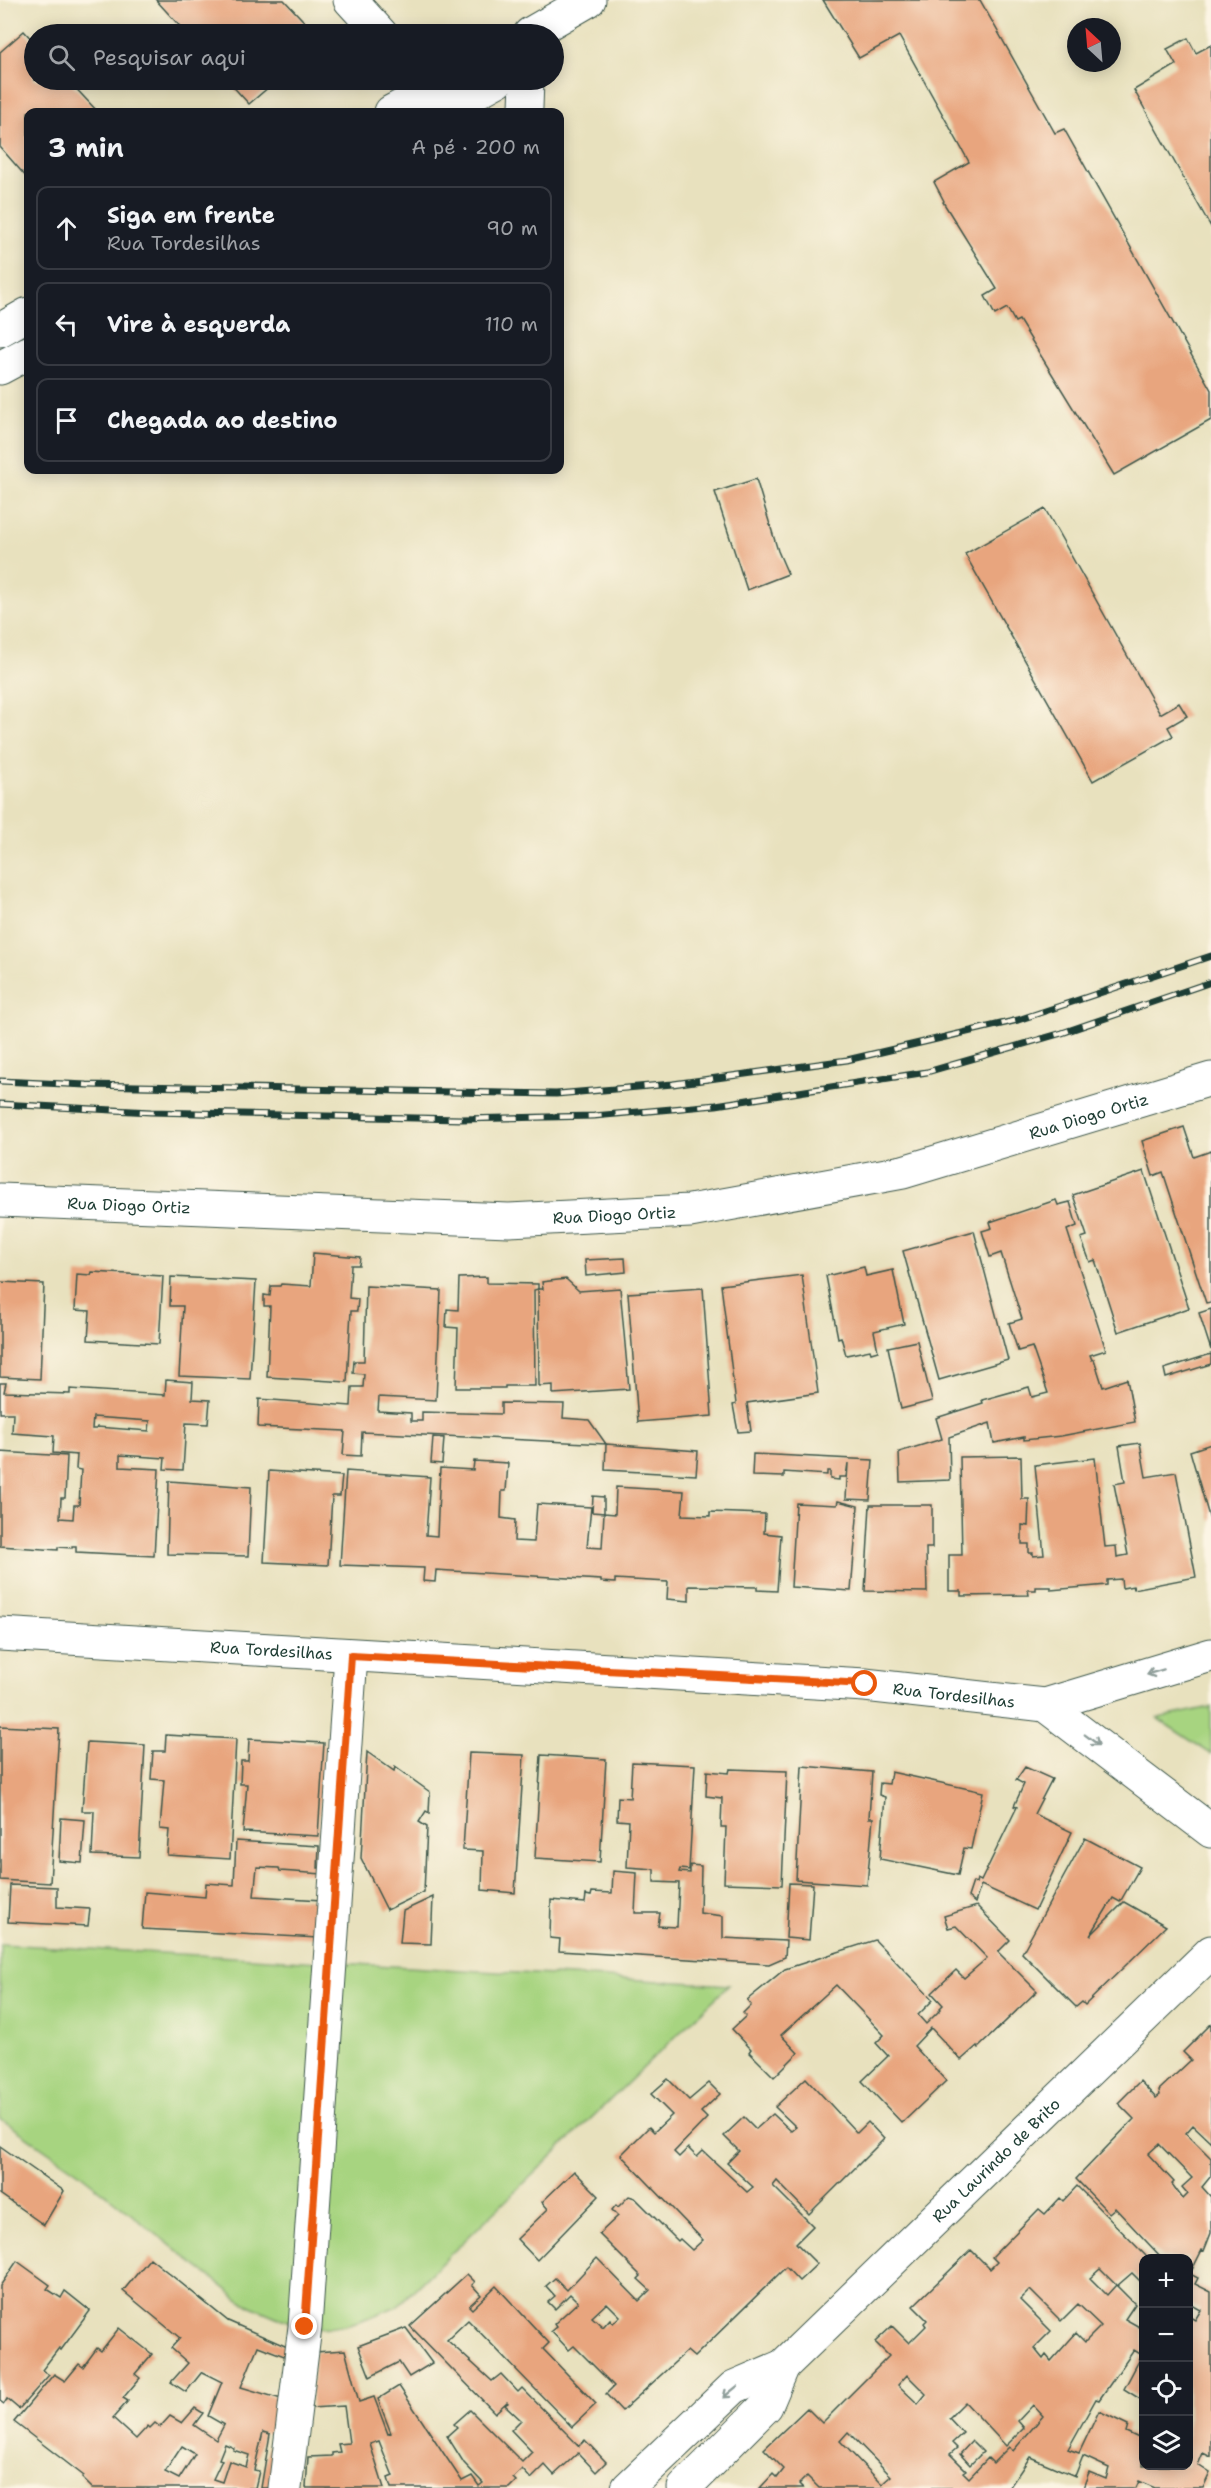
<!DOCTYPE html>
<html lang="pt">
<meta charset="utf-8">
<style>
:root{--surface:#171b24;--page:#242831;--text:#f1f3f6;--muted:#9ea1a6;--line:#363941}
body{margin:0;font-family:"Shantell Sans",sans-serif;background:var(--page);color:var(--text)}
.controls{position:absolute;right:18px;bottom:18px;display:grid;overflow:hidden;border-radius:12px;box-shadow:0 3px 15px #0003}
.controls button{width:54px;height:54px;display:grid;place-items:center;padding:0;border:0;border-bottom:2px solid var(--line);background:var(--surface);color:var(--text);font:30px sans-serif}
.compass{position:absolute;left:1067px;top:18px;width:54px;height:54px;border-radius:50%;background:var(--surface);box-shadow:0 3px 15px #0003;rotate:334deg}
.stop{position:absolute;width:18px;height:18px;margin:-14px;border:4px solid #ea580c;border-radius:50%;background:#fff}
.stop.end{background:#ea580c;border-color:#fff;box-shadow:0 2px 6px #0008}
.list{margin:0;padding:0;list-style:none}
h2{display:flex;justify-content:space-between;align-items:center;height:78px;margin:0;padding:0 24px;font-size:26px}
h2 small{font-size:20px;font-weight:400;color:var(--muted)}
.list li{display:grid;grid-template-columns:39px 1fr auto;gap:18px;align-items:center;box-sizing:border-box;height:84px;margin:0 12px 12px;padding:0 12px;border:2px solid var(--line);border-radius:12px}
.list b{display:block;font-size:22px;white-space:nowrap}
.list p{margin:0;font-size:20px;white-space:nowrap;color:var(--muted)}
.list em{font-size:20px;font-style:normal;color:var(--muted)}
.icon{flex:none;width:33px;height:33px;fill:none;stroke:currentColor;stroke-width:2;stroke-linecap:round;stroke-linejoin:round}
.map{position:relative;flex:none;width:1211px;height:2488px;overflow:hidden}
.search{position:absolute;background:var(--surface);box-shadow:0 3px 15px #0003;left:24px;top:24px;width:540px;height:66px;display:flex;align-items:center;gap:15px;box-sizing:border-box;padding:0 21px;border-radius:33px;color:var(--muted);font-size:22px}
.panel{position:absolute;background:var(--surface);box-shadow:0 3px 15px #0003;left:24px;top:108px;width:540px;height:366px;border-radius:12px}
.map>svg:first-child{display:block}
.green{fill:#a7d480;stroke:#63885a;stroke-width:1.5}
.building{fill:#e8a57e;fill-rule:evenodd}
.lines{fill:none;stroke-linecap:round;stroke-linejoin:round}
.minor-casing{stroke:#3d5649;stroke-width:35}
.minor{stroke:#fff;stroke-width:33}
.rail-casing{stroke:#1f3d34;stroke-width:7}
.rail{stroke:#fcf5e5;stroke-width:4.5;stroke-dasharray:14;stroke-linecap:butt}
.oneway{stroke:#8f9e9a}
.route{stroke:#ea580c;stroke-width:8}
.labels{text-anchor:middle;stroke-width:4.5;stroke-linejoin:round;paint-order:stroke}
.street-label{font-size:16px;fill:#1f3d34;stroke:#fcf5e5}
</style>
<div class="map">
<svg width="1211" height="2488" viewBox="0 0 1211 2488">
<rect width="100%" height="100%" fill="#fcf5e5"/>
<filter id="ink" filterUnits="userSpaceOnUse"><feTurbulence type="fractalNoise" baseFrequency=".0167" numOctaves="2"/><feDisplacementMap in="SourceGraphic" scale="12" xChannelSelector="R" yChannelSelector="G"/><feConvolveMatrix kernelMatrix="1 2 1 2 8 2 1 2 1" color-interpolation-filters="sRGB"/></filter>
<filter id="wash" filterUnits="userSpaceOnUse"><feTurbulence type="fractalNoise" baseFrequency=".008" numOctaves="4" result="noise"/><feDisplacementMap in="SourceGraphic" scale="24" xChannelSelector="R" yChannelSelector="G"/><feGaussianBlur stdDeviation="1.35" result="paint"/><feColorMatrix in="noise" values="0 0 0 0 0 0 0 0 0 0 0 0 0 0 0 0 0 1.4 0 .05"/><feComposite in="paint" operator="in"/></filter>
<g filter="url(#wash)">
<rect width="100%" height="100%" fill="#e8e1be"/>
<g class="green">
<polygon points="1211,1707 1211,1754 1158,1719 1158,1718"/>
<path d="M0 1944 729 1985 397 2306C326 2337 310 2334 241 2301L79 2173 0 2118Z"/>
</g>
<g id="blocks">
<g class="building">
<polygon points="156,0 284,0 316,34 187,34"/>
<polygon points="823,0 980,0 1055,133 1064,129 1211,390 1211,420 1114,475 1019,320 1015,322 1007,308 995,315 985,296 997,289 943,202 944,201 934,182 969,162 899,36 859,58"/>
<polygon points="24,31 34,42 34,80 68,80 98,112 28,112 28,179 0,147 0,52"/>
<polygon points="1188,38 1196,53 1211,45 1211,227 1134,90 1176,65 1167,49"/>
<polygon points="227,80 277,80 249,104"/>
<polygon points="756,479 778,551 788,574 747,590 715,492"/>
<polygon points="1045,509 1160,714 1179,703 1187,716 1168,727 1173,736 1093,781 965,554"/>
<polygon points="1184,1127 1194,1157 1211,1151 1211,1302 1206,1303 1163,1172 1153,1176 1142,1141"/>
<polygon points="1144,1171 1189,1308 1118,1332 1095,1260 1090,1262 1081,1238 1087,1236 1073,1195"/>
<polygon points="1056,1200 1058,1205 1070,1202 1077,1226 1067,1230 1106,1350 1090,1355 1092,1360 1094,1359 1103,1387 1127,1379 1135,1422 1061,1436 1024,1440 1024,1437 994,1443 990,1423 949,1437 950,1480 900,1482 899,1452 942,1439 936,1418 983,1403 982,1400 1029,1387 1032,1397 1048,1393 1032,1347 1018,1351 1009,1323 1022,1319 1001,1253 990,1257 982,1231 992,1228 990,1222"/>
<polygon points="974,1231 1008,1360 939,1380 903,1251"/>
<polygon points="313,1253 360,1257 359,1265 351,1265 349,1298 358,1299 357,1311 351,1311 347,1382 267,1377 270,1306 264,1306 264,1295 270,1296 271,1286 280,1286 281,1284 311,1286"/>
<polygon points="625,1258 626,1272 586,1276 585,1260"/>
<polygon points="864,1267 866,1276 893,1270 904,1324 874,1331 878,1351 871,1353 870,1350 846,1355 841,1337 838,1338 826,1276"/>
<polygon points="92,1272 163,1276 159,1344 88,1340 90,1311 75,1310 77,1274 91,1275"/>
<polygon points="802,1275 818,1393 747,1403 751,1431 738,1432 733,1405 736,1404 721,1285"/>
<polygon points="171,1277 256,1281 250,1379 179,1376 183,1306 170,1306"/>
<polygon points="487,1277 487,1283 538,1284 538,1289 534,1290 535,1386 505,1386 505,1388 456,1388 458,1328 446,1327 447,1309 458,1310 459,1278"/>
<polygon points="566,1279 579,1291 620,1288 629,1389 553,1394 553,1385 539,1386 538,1289 543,1289 542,1282"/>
<polygon points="0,1282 44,1284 40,1379 0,1377"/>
<polygon points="366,1286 441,1290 436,1400 379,1397 378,1411 411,1413 411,1421 422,1421 422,1412 501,1414 501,1403 564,1404 563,1418 589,1420 606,1444 362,1432 361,1456 343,1455 345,1431 258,1427 259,1399 351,1406 352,1387 363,1387 364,1374 353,1373 354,1361 364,1361"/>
<polygon points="703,1288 712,1416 638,1422 628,1293"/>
<polygon points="1211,1309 1211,1350 1199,1313"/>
<polygon points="917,1341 932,1401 901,1409 888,1347"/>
<polygon points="1211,1354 1211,1364 1166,1378 1164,1369"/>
<path d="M166 1380 193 1382 192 1399 210 1400 208 1424 186 1423 183 1470 164 1469 165 1458 120 1455V1467L159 1469 154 1556 76 1552V1546H72V1548L58 1547V1550L0 1546V1452L67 1456 65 1498H61L60 1518 73 1519 74 1505H79L81 1470 76 1469 77 1455 53 1453 54 1436 12 1433 13 1413H0V1383H6L4 1392 70 1394V1389L165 1395ZM93 1417 150 1421 149 1431 97 1427 96 1429H92Z"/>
<polygon points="433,1437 444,1438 442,1464 431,1463"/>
<polygon points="1140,1443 1146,1477 1176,1472 1196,1577 1134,1589 1133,1586 1122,1588 1121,1579 1107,1580 1107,1585 1051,1590 1051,1587 1036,1587 1036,1590 1028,1590 1029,1595 961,1596 961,1591 949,1591 949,1555 962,1555 960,1457 1021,1456 1022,1499 1029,1499 1028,1526 1022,1525 1022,1544 1029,1544 1029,1553 1033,1553 1033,1556 1044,1555 1035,1465 1095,1458 1105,1547 1116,1546 1117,1557 1128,1555 1114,1484 1125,1482 1119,1446"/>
<polygon points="606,1444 698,1451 696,1475 605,1470"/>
<polygon points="1211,1444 1211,1520 1210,1520 1190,1451"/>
<polygon points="753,1454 873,1460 870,1500 846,1499 848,1463 846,1477 839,1477 839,1480 830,1479 830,1471 827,1471 827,1475 784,1472 784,1477 752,1476"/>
<polygon points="474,1461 508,1463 506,1491 502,1491 501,1518 515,1520 514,1541 534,1542 537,1504 591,1507 587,1547 602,1548 604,1513 592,1512 593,1496 604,1497 604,1513 615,1514 616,1487 684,1491 682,1515 710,1516 710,1512 765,1514 764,1533 781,1535 777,1591 757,1590 757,1587 689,1586 689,1601 667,1599 668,1582 615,1579 615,1583 601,1582 601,1580 436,1570 435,1582 423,1581 424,1568 340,1565 346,1471 430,1477 426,1535 437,1536 440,1468 473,1470"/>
<polygon points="269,1471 342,1476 340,1496 332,1496 328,1565 264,1562"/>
<polygon points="169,1481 251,1487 248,1556 167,1554"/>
<polygon points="838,1501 858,1506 851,1591 791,1587 796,1503 837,1505"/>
<polygon points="870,1505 932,1505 932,1548 926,1548 927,1592 865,1591"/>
<polygon points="0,1726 59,1729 50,1883 0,1880"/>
<polygon points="166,1735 236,1739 230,1859 167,1855 169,1830 160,1829 164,1780 151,1779 153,1751 165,1751"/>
<polygon points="249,1739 324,1743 318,1836 243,1832 247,1784 240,1784 241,1761 248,1761"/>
<polygon points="87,1742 145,1745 139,1857 92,1855 94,1811 82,1811"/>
<polygon points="367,1752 394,1771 395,1767 430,1792 429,1813 426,1811 419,1822 427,1827 424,1892 387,1910 361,1858"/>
<polygon points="469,1753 524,1755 515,1893 482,1890 483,1851 463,1850"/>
<polygon points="541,1755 606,1759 600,1862 535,1858"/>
<polygon points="632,1762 695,1765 689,1870 680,1869 679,1872 690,1873 690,1865 701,1866 700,1913 723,1916 723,1938 786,1941 785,1957 769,1964 559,1951 560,1939 550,1938 551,1900 585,1903 586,1895 591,1896 592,1892 612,1893 613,1871 637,1873 635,1913 660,1913 658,1926 677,1927 679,1883 654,1882 654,1869 627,1867 629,1821 617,1820 618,1797 630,1798"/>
<polygon points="802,1766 872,1772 869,1818 873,1818 867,1885 796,1880"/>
<polygon points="1025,1767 1052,1779 1034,1814 1072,1832 1035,1910 981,1885 975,1903 968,1897 973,1882 976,1883 977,1879 981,1881 1017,1807 1014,1806 1024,1784 1016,1780"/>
<polygon points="730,1769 787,1771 782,1885 724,1883 726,1827 721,1827 722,1798 706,1796 707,1771 729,1773"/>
<polygon points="891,1772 983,1792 971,1849 964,1848 958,1875 880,1859 885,1797 879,1795 880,1783 889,1784"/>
<polygon points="61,1818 85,1820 82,1863 59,1861"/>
<polygon points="1085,1838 1140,1867 1120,1902 1113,1898 1090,1936 1124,1902 1166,1926 1085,2005 1082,2002 1076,2007 1022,1953"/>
<polygon points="236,1841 319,1846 318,1868 323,1868 323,1874 280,1871 279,1868 257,1867 254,1896 322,1900 319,1938 142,1929 145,1892 205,1897 206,1883 234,1885"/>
<polygon points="789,1883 813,1884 809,1940 786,1938"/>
<polygon points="10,1885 57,1887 57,1907 90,1909 88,1926 8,1922"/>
<polygon points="433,1897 431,1944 400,1943 403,1911"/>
<polygon points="977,1906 1010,1940 998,1952 1037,1991 978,2048 977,2046 961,2060 931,2028 914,2046 946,2081 902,2123 862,2081 888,2056 876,2043 884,2035 836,1985 781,2035 798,2053 774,2077 749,2052 751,2049 732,2029 746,2016 743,2013 751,2005 747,2000 785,1969 875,1940 933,2000 918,2015 926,2024 941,2009 940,2008 943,2005 932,1993 956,1970 964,1978 987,1958 956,1926 948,1928 944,1916"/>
<path d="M1211 2024V2142L1193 2125 1186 2133 1211 2158V2176L1202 2187 1211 2197V2233L1204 2251 1202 2250 1190 2274 1198 2278 1195 2284 1211 2292V2457L1203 2453 1198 2465 1210 2473 1203 2488H1155L1139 2481 1136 2488H1083L1089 2472 1106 2479 1109 2468 1083 2456 1075 2476 1030 2457 1009 2488H819L807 2476 799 2484 803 2488H760L773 2474 777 2478 784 2469 764 2449 807 2408 822 2423 889 2356 875 2342 892 2326 909 2343 926 2326 924 2323 927 2320 913 2306 971 2250 990 2269 997 2262 992 2257 1039 2209 1045 2214 1060 2198 1063 2201 1077 2186 1148 2258 1143 2259V2284L1132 2273 1117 2286 1135 2304 1125 2319 1143 2329V2401L1124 2389 1142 2355 1134 2350 1099 2400 1096 2399 1068 2449 1079 2453 1099 2411 1128 2425 1126 2432 1143 2440V2466H1188V2316L1195 2320 1201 2310 1188 2303V2258H1162L1115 2208 1109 2213 1076 2179 1134 2119 1118 2103 1140 2081 1156 2098 1160 2095 1159 2090 1191 2060 1183 2052ZM1159 2144 1192 2178 1182 2187 1188 2194 1183 2199 1172 2184 1174 2182 1148 2154ZM1100 2269 1116 2285 1107 2295 1090 2278ZM1030 2290 1061 2321 1078 2304 1101 2326 1085 2342 1076 2333 1051 2361 1046 2355 1043 2359 1034 2348 1051 2331 1020 2300ZM907 2375 926 2394 918 2404 898 2385ZM965 2402 1006 2446 1024 2428 1018 2421 1033 2405 1043 2416 1013 2451 1009 2447 993 2463 988 2458 969 2478 963 2472 966 2470 950 2454 957 2448 952 2443 963 2433 949 2418ZM848 2432 891 2476 882 2484 840 2441Z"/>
<path d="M806 2078 857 2133 868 2122 884 2139 809 2214 777 2181 773 2186 813 2226 796 2243 817 2264 799 2281 786 2267 694 2357 687 2351 622 2411 606 2394 614 2386 574 2346 569 2350 551 2331 556 2327 554 2324 578 2302 570 2294 555 2309 548 2302 555 2296 546 2286 555 2278 567 2290 597 2258 639 2301 650 2290 638 2279 641 2276 599 2234 618 2216 612 2210 616 2205 618 2207 629 2196 635 2198 678 2241 680 2239 692 2250 703 2240 621 2155 649 2127 654 2132 672 2115 651 2094 668 2079 689 2100 709 2083 720 2094 701 2112 707 2118 674 2152 679 2157 688 2148 697 2157 703 2151 747 2192 753 2187 727 2163 739 2151 724 2136 744 2117 756 2129 773 2114 791 2131 796 2127 775 2107ZM607 2303 620 2316 613 2323 610 2319 603 2327 592 2317Z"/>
<polygon points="0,2146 64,2191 44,2225 0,2194"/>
<polygon points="574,2171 599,2196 537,2260 517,2239 548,2209 542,2202"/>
<path d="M150 2258 228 2321 292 2349V2359L258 2346 241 2387 288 2401 276 2488H261L270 2434 263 2432 254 2470 259 2471 255 2488H92L82 2478 84 2476 14 2422 54 2374 65 2381 79 2364 83 2367 97 2348 101 2351 119 2328 152 2354 135 2374 140 2378 123 2398 128 2401 113 2418 136 2439 148 2426 150 2428 155 2423 160 2427 170 2416 182 2423 195 2408 203 2413 194 2425 216 2440 224 2425 208 2416 222 2382 202 2372 186 2392 171 2382 188 2363 171 2348 180 2338 123 2291ZM225 2444 234 2448 233 2450 249 2455 246 2467 229 2461 222 2482 213 2479 222 2460 219 2459ZM182 2446 195 2454 179 2479 165 2472Z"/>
<polygon points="17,2261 50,2285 47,2289 61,2298 65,2291 90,2311 61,2350 59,2348 42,2370 49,2375 19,2409 7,2399 4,2404 0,2401 0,2286"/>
<polygon points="467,2274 475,2282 472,2285 481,2295 469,2306 472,2309 496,2286 549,2343 543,2349 596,2404 572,2427 468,2320 447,2340 492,2381 501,2374 518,2392 522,2388 579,2446 585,2440 606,2462 596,2472 578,2453 554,2475 545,2465 531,2479 522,2469 513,2478 516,2481 509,2488 391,2488 388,2478 393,2476 379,2441 370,2444 384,2488 306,2488 308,2457 332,2456 332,2453 340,2452 338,2444 349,2443 344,2406 311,2408 315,2352 345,2350 359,2402 374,2397 388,2434 391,2433 378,2399 399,2386 462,2481 472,2476 479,2486 483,2483 464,2463 447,2436 457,2427 454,2424 470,2410 522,2462 532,2452 511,2430 521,2420 505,2405 508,2403 507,2402 495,2413 410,2326"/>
<polygon points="406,2328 432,2363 409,2377 399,2362 370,2377 358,2346"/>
<polygon points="972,2441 983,2452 970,2465 960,2454"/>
</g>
</g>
</g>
<g filter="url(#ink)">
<use href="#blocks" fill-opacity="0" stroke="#3d5649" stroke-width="1.5"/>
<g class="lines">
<defs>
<g id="minor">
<polyline points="350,0 381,34"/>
<polyline points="530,34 589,0"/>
<polyline points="391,112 450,80"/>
<polyline points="440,112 498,80"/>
<polyline points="524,112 526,108 527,80"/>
<polyline points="0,330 28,314"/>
<polyline points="0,368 28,353"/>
<path id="s1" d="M0 1200 509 1220 690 1211 903 1172 1211 1079"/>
<path id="s2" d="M0 1634 865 1685 1045 1705 1211 1655"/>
<polyline points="1045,1705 1211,1831"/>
<polyline points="285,2488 305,2327 351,1656"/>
<path id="s3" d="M628 2488 734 2387 783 2366 1211 1952"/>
<polyline points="684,2488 766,2406 783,2366"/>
</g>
</defs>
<use href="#minor" class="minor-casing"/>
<use href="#minor" class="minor"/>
<defs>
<g id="rail">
<polyline points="0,1081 87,1085 556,1094 673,1084 847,1060 1018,1020 1211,956"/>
<polyline points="0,1104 151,1112 461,1119 594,1116 716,1105 927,1072 1062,1033 1211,982"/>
</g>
</defs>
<use href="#rail" class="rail-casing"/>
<use href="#rail" class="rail"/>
</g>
<defs><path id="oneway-shaft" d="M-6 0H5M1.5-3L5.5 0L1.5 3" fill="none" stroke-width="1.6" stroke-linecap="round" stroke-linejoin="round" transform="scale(1.5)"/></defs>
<g class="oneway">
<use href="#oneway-shaft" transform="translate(1155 1672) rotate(163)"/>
<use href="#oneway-shaft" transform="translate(1092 1740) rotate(37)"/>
<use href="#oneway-shaft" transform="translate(730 2392) rotate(141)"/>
</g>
</g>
<g class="lines" filter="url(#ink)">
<polyline class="route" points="305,2327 351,1656 865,1684"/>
</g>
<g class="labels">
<g class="street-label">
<text dy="6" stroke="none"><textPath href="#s1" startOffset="1101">Rua Diogo Ortiz</textPath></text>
<text dy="6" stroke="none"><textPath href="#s1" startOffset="129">Rua Diogo Ortiz</textPath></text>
<text dy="6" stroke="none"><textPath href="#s1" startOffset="615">Rua Diogo Ortiz</textPath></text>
<text dy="6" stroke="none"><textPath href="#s2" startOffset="272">Rua Tordesilhas</textPath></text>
<text dy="6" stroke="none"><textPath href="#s2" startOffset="956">Rua Tordesilhas</textPath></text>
<text dy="6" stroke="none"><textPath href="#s3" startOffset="496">Rua Laurindo de Brito</textPath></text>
</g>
</g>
</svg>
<div class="controls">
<button>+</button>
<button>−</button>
<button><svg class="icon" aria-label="locate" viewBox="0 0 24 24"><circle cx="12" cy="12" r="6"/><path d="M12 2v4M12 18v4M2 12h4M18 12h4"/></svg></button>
<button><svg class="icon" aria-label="layers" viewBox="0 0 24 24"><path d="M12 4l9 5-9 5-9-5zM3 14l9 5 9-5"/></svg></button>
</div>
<svg class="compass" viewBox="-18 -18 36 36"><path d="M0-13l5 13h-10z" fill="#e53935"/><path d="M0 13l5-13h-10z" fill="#9ea1a6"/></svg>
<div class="stop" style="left:865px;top:1684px"></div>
<div class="stop end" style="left:305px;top:2327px"></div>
<div class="search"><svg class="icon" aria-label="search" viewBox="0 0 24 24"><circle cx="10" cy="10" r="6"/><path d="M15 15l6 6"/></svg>Pesquisar aqui</div>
<section class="panel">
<h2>3 min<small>A pé · 200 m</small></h2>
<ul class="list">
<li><svg class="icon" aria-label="ahead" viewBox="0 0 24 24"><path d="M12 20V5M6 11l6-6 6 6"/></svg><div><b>Siga em frente</b><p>Rua Tordesilhas</p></div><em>90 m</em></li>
<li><svg class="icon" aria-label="left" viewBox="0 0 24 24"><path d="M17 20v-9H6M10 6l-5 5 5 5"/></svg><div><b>Vire à esquerda</b></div><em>110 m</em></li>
<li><svg class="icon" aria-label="arrive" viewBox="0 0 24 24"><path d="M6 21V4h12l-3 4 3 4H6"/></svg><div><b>Chegada ao destino</b></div></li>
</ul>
</section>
</div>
